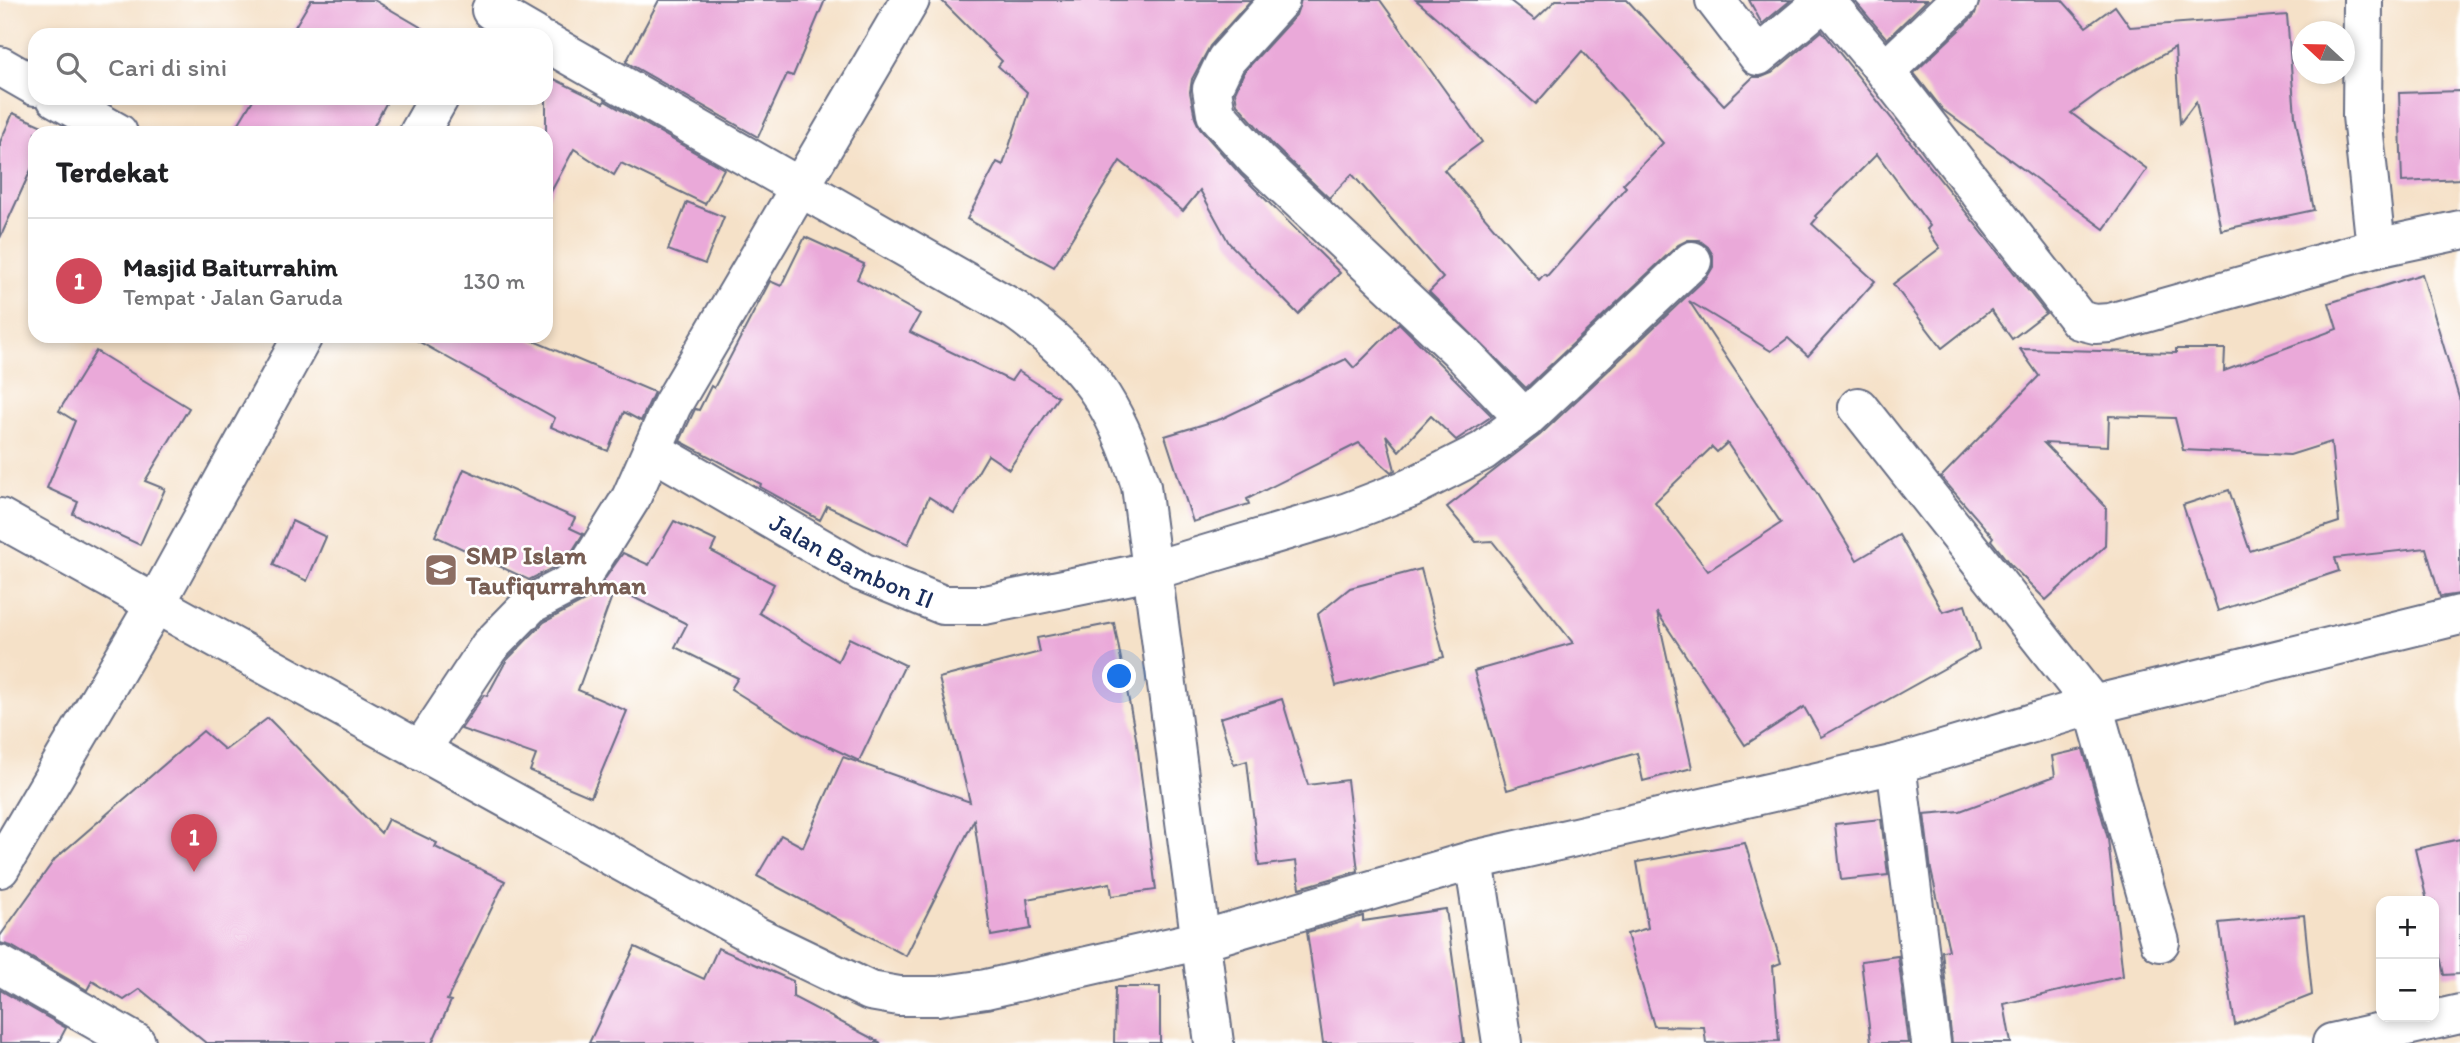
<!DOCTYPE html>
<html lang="id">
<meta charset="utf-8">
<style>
:root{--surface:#fff;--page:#f2f2f2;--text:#202124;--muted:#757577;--line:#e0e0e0;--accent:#d1495b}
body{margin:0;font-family:Itim,sans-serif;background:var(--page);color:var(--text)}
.controls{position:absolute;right:21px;bottom:21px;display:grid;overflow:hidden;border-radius:14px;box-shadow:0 4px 10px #0003}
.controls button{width:63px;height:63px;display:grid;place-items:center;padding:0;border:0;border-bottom:2px solid var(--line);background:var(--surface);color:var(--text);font:35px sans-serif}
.compass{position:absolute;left:2292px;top:21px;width:63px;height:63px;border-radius:50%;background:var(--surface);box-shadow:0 4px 10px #0003;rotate:292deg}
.you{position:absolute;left:1120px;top:677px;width:24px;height:24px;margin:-18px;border:5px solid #fff;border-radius:50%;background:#1a73e8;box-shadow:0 0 0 10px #1a73e833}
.badge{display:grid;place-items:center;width:46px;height:46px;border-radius:50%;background:var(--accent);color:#fff;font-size:23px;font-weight:700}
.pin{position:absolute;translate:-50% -58px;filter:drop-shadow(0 2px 4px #0008)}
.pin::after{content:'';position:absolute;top:37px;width:24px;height:21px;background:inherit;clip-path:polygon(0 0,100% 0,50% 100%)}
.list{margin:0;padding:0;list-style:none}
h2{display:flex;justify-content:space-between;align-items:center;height:91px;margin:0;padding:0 28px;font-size:30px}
h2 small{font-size:23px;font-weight:400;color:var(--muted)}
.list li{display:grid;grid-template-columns:46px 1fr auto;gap:21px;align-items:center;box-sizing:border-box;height:126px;padding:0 28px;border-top:2px solid var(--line)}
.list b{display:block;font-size:26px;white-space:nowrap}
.list p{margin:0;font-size:23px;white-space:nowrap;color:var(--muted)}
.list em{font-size:23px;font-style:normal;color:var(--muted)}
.icon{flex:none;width:38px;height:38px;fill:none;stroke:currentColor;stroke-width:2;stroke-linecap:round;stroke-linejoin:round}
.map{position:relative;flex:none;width:2460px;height:1043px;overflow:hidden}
.search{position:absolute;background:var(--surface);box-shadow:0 4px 10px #0003;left:28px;top:28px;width:525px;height:77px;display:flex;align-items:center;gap:18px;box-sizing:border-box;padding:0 24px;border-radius:21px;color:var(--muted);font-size:26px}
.panel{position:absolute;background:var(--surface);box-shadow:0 4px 10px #0003;left:28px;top:126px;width:525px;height:217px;border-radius:21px}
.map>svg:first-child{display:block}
.building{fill:#eaa9d9;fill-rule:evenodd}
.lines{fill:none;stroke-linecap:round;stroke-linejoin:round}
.minor-casing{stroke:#676d83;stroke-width:42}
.minor{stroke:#fff;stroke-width:38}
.labels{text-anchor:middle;stroke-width:5;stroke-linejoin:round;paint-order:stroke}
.education-label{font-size:26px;font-weight:bold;fill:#785e54;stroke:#fff;text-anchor:start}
.street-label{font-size:26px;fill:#1b2f5e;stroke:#fff}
</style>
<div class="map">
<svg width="2460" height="1043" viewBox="0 0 2460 1043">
<rect width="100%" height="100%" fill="#fff"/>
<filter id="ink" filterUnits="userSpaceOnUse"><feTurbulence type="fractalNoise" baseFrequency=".0143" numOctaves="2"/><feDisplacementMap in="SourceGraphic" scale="14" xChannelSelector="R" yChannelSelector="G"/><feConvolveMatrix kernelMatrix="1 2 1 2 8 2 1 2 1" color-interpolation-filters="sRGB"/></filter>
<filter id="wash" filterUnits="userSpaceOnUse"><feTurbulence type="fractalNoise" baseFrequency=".00686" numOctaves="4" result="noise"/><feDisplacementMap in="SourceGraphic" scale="28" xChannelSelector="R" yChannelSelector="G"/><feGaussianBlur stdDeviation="1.57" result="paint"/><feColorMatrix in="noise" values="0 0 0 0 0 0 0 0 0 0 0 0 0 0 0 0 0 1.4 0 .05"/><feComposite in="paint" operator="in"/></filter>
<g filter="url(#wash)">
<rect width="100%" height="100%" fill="#f5e1c8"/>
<g id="blocks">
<g class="building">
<polygon points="311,0 374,0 427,31 425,35 290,35"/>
<polygon points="659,0 825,0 793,76 787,74 758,137 626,62"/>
<polygon points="941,0 1251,0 1210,46 1192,79 1190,92 1195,118 1200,129 1241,175 1340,273 1298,314 1229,243 1200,190 1183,211 1120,161 1054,267 967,219 997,162 1003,165 1027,92 998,66 1002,61"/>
<path d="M1301 0H1380L1482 142 1444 170 1539 280 1544 274 1547 276 1626 187 1623 184 1663 143 1582 51 1536 104 1416 0H1509L1535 20 1556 0H1627L1724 105 1753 77H1762L1772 73 1822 31 2046 313 2012 339 1991 310 1942 348 1893 284 1940 248 1927 229 1930 226 1877 154 1815 216 1817 218 1812 224 1875 281 1808 356 1788 338 1771 351 1689 301 1817 494 1857 560 1899 535 1943 612 1965 605 1979 649 1821 737 1804 707 1745 745 1657 612 1692 768 1643 781 1637 753 1507 790 1474 671 1573 643 1492 541 1476 542 1447 507 1540 435 1707 277 1713 267V255L1708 247 1699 240H1688L1678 245 1526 388 1429 292 1443 278 1352 174 1329 198 1273 145 1237 104 1235 92 1244 72 1296 15ZM1727 443 1781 523 1708 571 1655 502 1712 447 1717 452Z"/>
<polygon points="1749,0 1791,0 1762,24"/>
<polygon points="1854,0 1927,0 1887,39"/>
<polygon points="1980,0 2062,0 2086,27 2115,6 2130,27 2287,15 2295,116 2314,210 2221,230 2196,102 2180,123 2175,48 2118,79 2071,113 2147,169 2104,229 1943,110 1914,73 1974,16"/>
<polygon points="546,75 603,103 605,101 724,169 705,204 621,163 614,175 574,149 546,201"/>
<polygon points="2460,91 2460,179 2402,182 2399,93"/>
<polygon points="254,98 389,98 370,133 233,133"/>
<polygon points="13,113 49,129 48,133 35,133 35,161 0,238 0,142"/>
<polygon points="687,202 724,217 705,264 668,250"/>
<polygon points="805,237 864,264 857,279 920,314 910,332 1011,381 1018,371 1058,397 1009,469 988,455 954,513 929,497 908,544 827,506 820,520 760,487 761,484 680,441 695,409 699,410 711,386 714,388 770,281 781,286"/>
<polygon points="2422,274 2460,401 2460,594 2440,597 2426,548 2335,558 2339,571 2218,611 2183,505 2229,490 2250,551 2339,522 2331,442 2290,455 2183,450 2175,418 2109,416 2108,446 2044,443 2106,507 2105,546 2046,600 2009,563 1991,540 1993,537 1941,477 2039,376 2020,349 2176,353 2176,349 2225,349 2224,371 2337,329 2329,303"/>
<polygon points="1399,323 1492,416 1456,440 1431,416 1399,451 1386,435 1395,470 1391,472 1359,443 1247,499 1249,504 1193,522 1165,436 1221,419 1346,359 1354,368"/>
<polygon points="409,336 522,336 654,392 641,421 624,412 608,451 551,427 555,418"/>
<polygon points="96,351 189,408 145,481 165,489 140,545 73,514 78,502 47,488 75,421 59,411"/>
<polygon points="464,469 575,518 570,528 583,534 566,561 529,580 435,536"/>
<polygon points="292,521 326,537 307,581 273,565"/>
<polygon points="674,521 716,541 711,551 774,584 759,613 838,661 849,638 905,665 859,761 803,734 731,689 738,678 675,647 687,624 615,588 578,690 627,711 591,797 530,771 536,755 461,729 484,695 487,696 506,661 544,622 592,597 623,553 649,565"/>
<polygon points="1421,569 1444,657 1336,686 1318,614 1350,588"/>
<polygon points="1114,623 1137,743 1156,890 1112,896 1110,883 1027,899 1031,929 991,936 974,820 906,956 757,876 781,835 803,847 843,757 970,802 939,678 1040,652 1037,638"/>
<polygon points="1282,699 1308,785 1347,780 1358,871 1300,888 1296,861 1259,866 1247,761 1234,765 1220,718"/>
<polygon points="268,718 381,833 388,819 437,843 435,847 505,881 447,1000 451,1001 432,1043 206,1043 140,989 124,1000 92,981 87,990 11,946 0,943 0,936 55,859 203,731 225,750"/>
<polygon points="2083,749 2108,839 2123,976 2004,1004 2011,1043 1952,1043 1942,951 1949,950 1931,870 1924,814 1960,811 2055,776 2052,756"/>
<polygon points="1881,819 1888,875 1841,880 1835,824"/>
<polygon points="2460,839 2460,974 2444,975 2434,929 2434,901 2427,901 2415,849"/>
<polygon points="1745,843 1781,963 1773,966 1779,1041 1706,1043 1704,1027 1654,1026 1627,934 1648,928 1637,862"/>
<polygon points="1446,909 1464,1043 1323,1043 1307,932 1363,916 1363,921"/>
<polygon points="2304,915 2312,995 2235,1025 2219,923"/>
<polygon points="635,947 704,979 718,948 793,981 793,997 881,1043 589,1043"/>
<polygon points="1898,956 1909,1043 1871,1043 1861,961"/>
<polygon points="1115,987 1160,987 1160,1043 1114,1043"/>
<polygon points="0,990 66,1028 58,1043 0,1043"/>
</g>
</g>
</g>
<g filter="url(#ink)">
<use href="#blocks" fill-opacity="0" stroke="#676d83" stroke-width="2"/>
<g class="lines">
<defs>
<g id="minor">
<polyline points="1280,0 1226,60 1212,89 1216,114 1257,160 1459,350 1525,419"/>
<polyline points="1715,0 1758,56 1825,0 1885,71 2079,320 2095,324 2110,323 2376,248 2460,230"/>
<polyline points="2363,0 2362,116 2376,248"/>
<polyline points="491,10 534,35"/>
<path d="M546 42 1015 310C1086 361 1116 404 1141 486L1214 1043"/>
<polyline points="0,66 35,86"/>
<polyline points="1885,71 1959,0"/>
<polyline points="56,98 118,133"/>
<polyline points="419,133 439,98"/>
<polyline points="1858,407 2093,705 2160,942"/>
<path id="s1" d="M652 450 862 572 943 605H985L1151 571 1348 512 1410 488 1483 451 1525 419 1692 261"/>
<polyline points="0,518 756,936 870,991 899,996 938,996 986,989 1202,940 1474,860 1896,764 2093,705 2460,615"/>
<polyline points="420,751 489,647 531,604 581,578 631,498 672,405 910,0"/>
<polyline points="1896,764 1931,1043"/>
<polyline points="1474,860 1502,1043"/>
<polyline points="0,868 155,605 303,336"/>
<polyline points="0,965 136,1043"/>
<polyline points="2332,1043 2460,1014"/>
</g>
</defs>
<use href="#minor" class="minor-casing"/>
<use href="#minor" class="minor"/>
</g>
</g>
<defs>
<symbol id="school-square" viewBox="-11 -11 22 22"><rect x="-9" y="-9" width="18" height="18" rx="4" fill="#8d6e63" stroke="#fff"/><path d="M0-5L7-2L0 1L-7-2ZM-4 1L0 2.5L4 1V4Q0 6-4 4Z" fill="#fff"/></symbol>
</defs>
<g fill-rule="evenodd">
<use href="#school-square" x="422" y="551" width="38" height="38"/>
</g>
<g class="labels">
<g class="education-label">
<text x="466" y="564">SMP Islam<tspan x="466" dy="30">Taufiqurrahman</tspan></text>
</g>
<g class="street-label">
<text dy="9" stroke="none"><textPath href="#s1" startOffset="229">Jalan Bambon II</textPath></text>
</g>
</g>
</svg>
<div class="controls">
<button>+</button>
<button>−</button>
</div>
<svg class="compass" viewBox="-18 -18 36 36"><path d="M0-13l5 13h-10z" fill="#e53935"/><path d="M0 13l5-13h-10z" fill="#757577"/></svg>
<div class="you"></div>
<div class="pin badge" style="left:194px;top:872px">1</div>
<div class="search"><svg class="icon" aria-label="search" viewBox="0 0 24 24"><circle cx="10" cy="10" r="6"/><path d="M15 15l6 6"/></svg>Cari di sini</div>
<section class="panel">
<h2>Terdekat<small></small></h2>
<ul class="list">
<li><span class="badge">1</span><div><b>Masjid Baiturrahim</b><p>Tempat · Jalan Garuda</p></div><em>130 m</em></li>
</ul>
</section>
</div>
